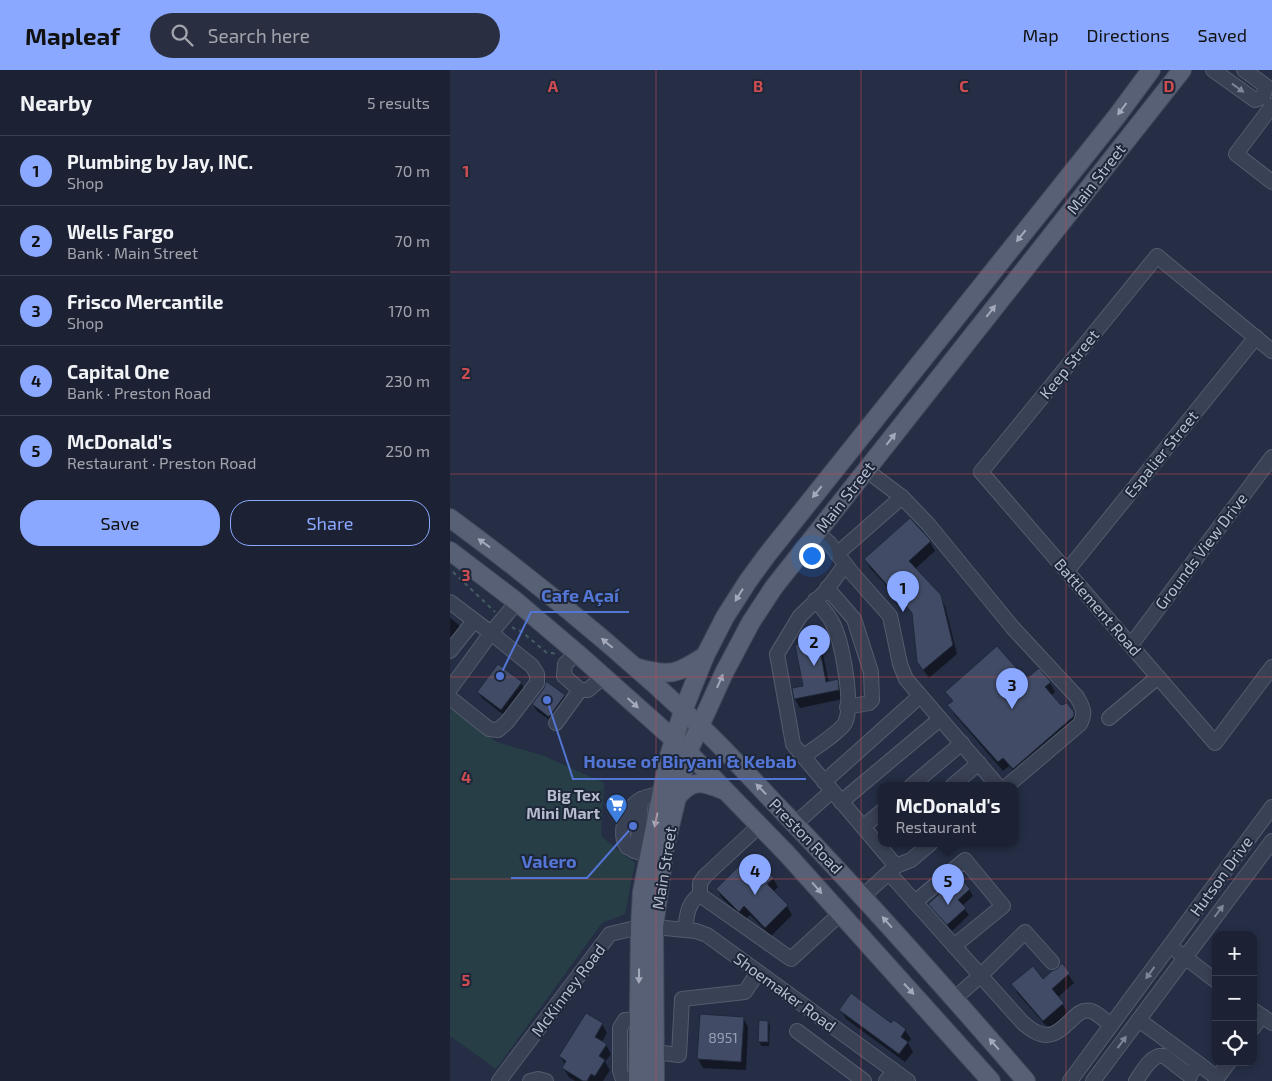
<!DOCTYPE html>
<meta charset="utf-8">
<style>
:root{--surface:#1c2234;--page:#292f40;--text:#f1f3f6;--muted:#a0a4ac;--line:#3a3f4f;--accent:#8aa8ff}
body{margin:0;font-family:"Exo 2",sans-serif;background:var(--page);color:var(--text)}
.controls{position:absolute;right:15px;bottom:15px;display:grid;overflow:hidden;border-radius:10px;box-shadow:0 2px 8px #0003}
.controls button{width:45px;height:45px;display:grid;place-items:center;padding:0;border:0;border-bottom:1px solid var(--line);background:var(--surface);color:var(--text);font:25px sans-serif}
.you{position:absolute;left:361px;top:485px;width:18px;height:18px;margin:-12px;border:4px solid #fff;border-radius:50%;background:#1a73e8;box-shadow:0 0 0 8px #1a73e833}
.badge{display:grid;place-items:center;width:32px;height:32px;border-radius:50%;background:var(--accent);color:#111;font-size:16px;font-weight:700}
.pin{position:absolute;translate:-50% -41px;filter:drop-shadow(0 1px 2px #0008)}
.pin::after{content:'';position:absolute;top:26px;width:18px;height:15px;background:inherit;clip-path:polygon(0 0,100% 0,50% 100%)}
.popup{position:absolute;left:428px;top:712px;width:140px;height:65px;box-sizing:border-box;display:grid;place-content:center;border-radius:10px;background:var(--surface);filter:drop-shadow(0 1px 4px #0005);font-size:16px;white-space:nowrap;color:var(--muted)}
.popup b{font-size:19px;color:var(--text)}
.popup::after{content:'';position:absolute;left:50%;top:100%;margin-left:-10px;border:10px solid transparent;border-top-color:var(--surface)}
.list{margin:0;padding:0;list-style:none}
h2{display:flex;justify-content:space-between;align-items:center;height:65px;margin:0;padding:0 20px;font-size:21px}
h2 small{font-size:16px;font-weight:400;color:var(--muted)}
.list li{display:grid;grid-template-columns:32px 1fr auto;gap:15px;align-items:center;box-sizing:border-box;height:70px;padding:0 20px;border-top:1px solid var(--line)}
.list b{display:block;font-size:19px;white-space:nowrap}
.list p{margin:0;font-size:16px;white-space:nowrap;color:var(--muted)}
.list em{font-size:16px;font-style:normal;color:var(--muted)}
.actions{display:flex;gap:10px;padding:15px 20px}
.actions a{flex:1;padding:11px 0;border:1px solid var(--accent);border-radius:20px;text-align:center;font-size:18px;color:var(--accent)}
.actions .main{background:var(--accent);color:#111}
.icon{flex:none;width:28px;height:28px;fill:none;stroke:currentColor;stroke-width:2;stroke-linecap:round;stroke-linejoin:round}
.map{position:relative;flex:none;width:822px;height:1011px;overflow:hidden}
header{display:flex;align-items:center;gap:30px;box-sizing:border-box;height:70px;padding:0 25px;background:var(--accent);color:#111}
header strong{font-size:24px}
nav{display:flex;gap:28px;margin-inline-start:auto;font-size:18px}
.search{width:350px;height:45px;background:var(--page);display:flex;align-items:center;gap:12px;box-sizing:border-box;padding:0 18px;border-radius:28px;color:var(--muted);font-size:19px}
main{display:flex}
aside{flex:1;background:var(--surface)}
.map>svg:first-child{display:block}
.green{fill:#273e46}
.shadow{fill:#0007}
.building{fill:#414b65;stroke:#20283b}
.lines{fill:none;stroke-linecap:round;stroke-linejoin:round}
.minor-casing{stroke:#555c6e;stroke-width:16}
.major-casing{stroke:#434a5d;stroke-width:20}
.path{stroke:#455b62;stroke-width:2;stroke-dasharray:4 4;stroke-linecap:butt}
.minor{stroke:#394154;stroke-width:14}
.major{stroke:#576074;stroke-width:18}
.oneway{fill:#7e8597}
.oneway2{fill:#a4aabc}
.grid{fill:none;stroke:#ce4d52;stroke-width:1;stroke-opacity:0.55}
.labels{text-anchor:middle;stroke-width:4;stroke-linejoin:round;paint-order:stroke}
.number-label{font-size:14px;fill:#9aa0b4}
.street-label{font-size:16px;fill:#b7bdce;stroke:#1e2639}
.poi-label{font-size:16px;font-weight:bold;fill:#b7bdce;stroke:#1e2639;text-anchor:end}
.grid-label{font-size:16px;text-anchor:middle;font-weight:bold;fill:#ce4d52;stroke:#1e2639;stroke-width:4;stroke-linejoin:round;paint-order:stroke}
.leader{fill:none;stroke:#5375d4;stroke-width:2}
.callout-dot{fill:#5375d4;stroke:#1e2639;stroke-width:2}
.callout-label{font-size:18px;text-anchor:middle;font-weight:bold;fill:#5375d4;stroke:#1e2639;stroke-width:4;stroke-linejoin:round;paint-order:stroke}
</style>
<header>
<strong>Mapleaf</strong>
<div class="search"><svg class="icon" aria-label="search" viewBox="0 0 24 24"><circle cx="10" cy="10" r="6"/><path d="M15 15l6 6"/></svg>Search here</div>
<nav><a>Map</a><a>Directions</a><a>Saved</a></nav>
</header>
<main>
<aside>
<h2>Nearby<small>5 results</small></h2>
<ul class="list">
<li><span class="badge">1</span><div><b>Plumbing by Jay, INC.</b><p>Shop</p></div><em>70 m</em></li>
<li><span class="badge">2</span><div><b>Wells Fargo</b><p>Bank · Main Street</p></div><em>70 m</em></li>
<li><span class="badge">3</span><div><b>Frisco Mercantile</b><p>Shop</p></div><em>170 m</em></li>
<li><span class="badge">4</span><div><b>Capital One</b><p>Bank · Preston Road</p></div><em>230 m</em></li>
<li><span class="badge">5</span><div><b>McDonald's</b><p>Restaurant · Preston Road</p></div><em>250 m</em></li>
</ul>
<div class="actions"><a class="main">Save</a><a>Share</a></div>
</aside>
<div class="map">
<svg width="822" height="1011" viewBox="0 0 822 1011">
<rect width="100%" height="100%" fill="#252e45"/>
<polygon class="green" points="0,639 47,672 94,686 154,713 151,766 185,793 175,844 152,853 46,999 0,966"/>
<g class="shadow">
<polygon points="480,472 485,481 465,499 490,526 495,536 507,584 479,608 468,592 464,546 420,498 415,489"/>
<polygon points="0,548 8,554 10,558 0,572"/>
<polygon points="367,571 372,580 379,613 387,611 392,620 393,629 350,638 345,629 354,617"/>
<polygon points="589,600 600,613 605,622 601,626 611,637 623,642 629,652 569,707 559,696 553,701 504,644 499,636 503,632 496,622 576,611"/>
<polygon points="71,613 75,620 55,646 32,628 28,622"/>
<polygon points="97,613 115,626 118,633 104,653 87,641 83,634 95,619"/>
<polygon points="323,808 328,817 323,822 337,836 342,845 321,866 300,845 295,850 272,828 267,819"/>
<polygon points="519,819 523,826 512,836 519,845 502,861 480,834"/>
<polygon points="612,895 624,913 608,927 618,943 599,959 568,924 563,915 593,910 608,900"/>
<polygon points="391,940 442,955 444,952 455,960 461,969 458,973 463,982 455,992 396,949"/>
<polygon points="293,948 298,957 296,1000 253,998 248,989"/>
<polygon points="318,952 320,956 319,976 312,976 309,972"/>
<polygon points="152,954 157,963 152,972 156,975 161,984 155,992 160,1000 153,1011 125,1011 119,1007 113,998 115,995 111,986"/>
</g>
<g class="building">
<polygon points="460,448 481,471 459,491 491,525 503,575 473,600 467,592 462,543 414,489"/>
<polygon points="368,569 376,612 388,609 389,620 344,629 342,618 353,616 345,575"/>
<polygon points="547,576 576,609 589,598 601,612 595,617 611,635 617,633 624,642 624,646 563,699 553,688 548,692 497,635 503,631 495,622"/>
<polygon points="48,594 72,612 51,640 27,622"/>
<polygon points="96,611 115,625 99,647 82,634 94,618"/>
<polygon points="301,784 324,808 317,814 338,835 315,858 294,836 289,842 266,819"/>
<polygon points="509,806 520,819 508,830 516,838 497,855 478,834"/>
<polygon points="612,893 620,903 602,919 614,933 593,951 561,914 583,896 593,909 602,901 607,899"/>
<polygon points="401,923 441,953 444,950 456,959 451,967 458,972 449,984 389,940"/>
<polygon points="136,943 153,953 145,967 157,974 149,986 155,990 145,1006 141,1004 137,1011 133,1011 112,998 116,991 109,986"/>
<polygon points="250,944 294,947 291,992 247,989"/>
<polygon points="309,950 318,951 318,972 308,972"/>
</g>
<g class="lines">
<defs>
<g id="minor">
<polyline points="763,0 805,30 813,27"/>
<polyline points="794,0 816,16 813,27"/>
<polyline points="822,36 786,84 822,112"/>
<polyline points="822,281 707,186 531,402 765,673 822,597"/>
<path d="M416 400 452 427 478 454 563 558 627 627C633 638 636 642 630 654L557 716"/>
<polyline points="367,462 380,474 402,503 440,546 450,594 456,609 548,716"/>
<polyline points="387,484 452,427"/>
<polyline points="395,495 375,522 350,546 327,584 343,674 346,678 446,796"/>
<polyline points="617,501 806,267"/>
<polyline points="377,518 404,549 421,602 422,630 419,633 397,637"/>
<polyline points="0,532 41,563 67,532"/>
<polyline points="681,575 822,387"/>
<polyline points="0,581 24,551"/>
<polyline points="127,583 115,594 114,606 130,620 138,620 154,606"/>
<polyline points="0,619 41,563 82,596 87,604 87,613 57,652 48,660 39,659 0,628"/>
<polyline points="659,648 708,607"/>
<polyline points="106,653 130,620"/>
<path d="M353 687C362 680 391 661 395 653 404 635 392 570 382 552 378 544 371 537 365 530"/>
<polyline points="374,712 470,626"/>
<polyline points="461,716 512,673"/>
<polyline points="502,716 529,693"/>
<polyline points="391,732 490,649"/>
<polyline points="345,754 382,721"/>
<polyline points="413,757 432,741"/>
<polyline points="184,781 188,770 191,729"/>
<path d="M199 787 177 777C168 762 176 736 192 729 198 726 205 725 211 723"/>
<path d="M439 803 573 953C577 956 581 960 586 962 612 976 623 935 641 941 648 943 655 951 661 955"/>
<polyline points="250,825 250,813 255,806 310,755"/>
<polyline points="413,826 446,796 461,790 480,774"/>
<polyline points="465,832 515,790 553,836 504,876"/>
<path d="M235 860C237 846 237 833 250 825L341 889 390 844"/>
<polyline points="728,882 766,911"/>
<polyline points="504,929 530,906 575,862 602,892"/>
<polyline points="803,940 822,953"/>
<polyline points="689,950 749,994"/>
<polyline points="803,958 812,946"/>
<polyline points="347,961 414,1011"/>
<polyline points="205,982 229,985 232,929 295,922 308,902"/>
<polyline points="744,1000 749,994 767,1008 779,992"/>
<polyline points="49,1011 160,864 190,857 204,857 246,861 257,865 458,1011"/>
<polyline points="80,1011 88,1009 96,1011"/>
<polyline points="180,1011 172,1007 170,1001 170,958 175,950 188,949"/>
<polyline points="436,1011 444,1001"/>
<polyline points="620,1011 822,737"/>
<polyline points="643,1011 822,771"/>
<path d="M686 1011C692 1002 702 983 714 986L740 1006"/>
</g>
<g id="major">
<path d="M0 448C87 512 170 581 249 655 280 684 308 716 337 746 419 832 498 921 576 1011"/>
<polyline points="0,481 67,532 127,583 238,682 337,784 541,1011"/>
<path d="M188 598C220 607 227 604 255 586"/>
<path d="M227 727C243 708 252 712 273 720"/>
<polyline points="188,1011 190,857 192,822 219,686 233,641 255,586 275,547 298,511 317,485 667,46 701,0"/>
<polyline points="205,1011 204,857 215,777 238,682 274,603 301,552 324,517 732,0"/>
</g>
</defs>
<use href="#minor" class="minor-casing"/>
<use href="#major" class="major-casing"/>
<g class="path">
<polyline points="3,502 45,542"/>
<polyline points="62,557 66,560 71,561 97,583 103,583 106,586"/>
</g>
<use href="#minor" class="minor"/>
<use href="#major" class="major"/>
</g>
<defs><path id="oneway-solid" d="M-6-.8H1V-3.2L6.5 0L1 3.2V.8H-6Z" transform="scale(1.25)"/></defs>
<g class="oneway">
<use href="#oneway-solid" transform="translate(788 18) rotate(36)"/>
<use href="#oneway-solid" transform="translate(769 841) rotate(-53)"/>
<use href="#oneway-solid" transform="translate(700 903) rotate(126)"/>
<use href="#oneway-solid" transform="translate(672 972) rotate(-54)"/>
</g>
<g class="oneway2">
<use href="#oneway-solid" transform="translate(672 39) rotate(127)"/>
<use href="#oneway-solid" transform="translate(571 166) rotate(129)"/>
<use href="#oneway-solid" transform="translate(541 241) rotate(-52)"/>
<use href="#oneway-solid" transform="translate(441 369) rotate(-52)"/>
<use href="#oneway-solid" transform="translate(367 422) rotate(129)"/>
<use href="#oneway-solid" transform="translate(34 473) rotate(-144)"/>
<use href="#oneway-solid" transform="translate(289 525) rotate(122)"/>
<use href="#oneway-solid" transform="translate(157 573) rotate(-140)"/>
<use href="#oneway-solid" transform="translate(270 611) rotate(-66)"/>
<use href="#oneway-solid" transform="translate(183 633) rotate(42)"/>
<use href="#oneway-solid" transform="translate(311 719) rotate(-134)"/>
<use href="#oneway-solid" transform="translate(206 750) rotate(101)"/>
<use href="#oneway-solid" transform="translate(367 818) rotate(49)"/>
<use href="#oneway-solid" transform="translate(437 852) rotate(-132)"/>
<use href="#oneway-solid" transform="translate(189 906) rotate(91)"/>
<use href="#oneway-solid" transform="translate(459 919) rotate(47)"/>
<use href="#oneway-solid" transform="translate(544 974) rotate(-131)"/>
</g>
<path class="grid" d="M206 0V1011M411 0V1011M616 0V1011M0 202H822M0 404H822M0 607H822M0 809H822"/>
<defs>
<symbol id="supermarket-pin" viewBox="-11 -11 22 30"><path d="M0 17L-7.5 6A9.5 9.5 0 1 1 7.5 6Z" fill="#3f7fe0" stroke="#1e2639"/><path d="M-6-5.5h2.5l.6 2H6L4.5 2H-2.5L-4.4-4H-6ZM-1.5 3.2a1.3 1.3 0 1 0 .1 0ZM3 3.2a1.3 1.3 0 1 0 .1 0Z" fill="#fff"/></symbol>
</defs>
<g fill-rule="evenodd">
<use href="#supermarket-pin" x="154" y="722" width="25" height="34"/>
</g>
<g class="labels">
<g class="number-label">
<text x="273" y="973">8951</text>
</g>
<g class="street-label">
<text transform="translate(646 109) rotate(-52)" y="6">Main Street</text>
<text transform="translate(619 294) rotate(-51)" y="6">Keep Street</text>
<text transform="translate(711 384) rotate(-51)" y="6">Espalier Street</text>
<text transform="translate(395 427) rotate(-52)" y="6">Main Street</text>
<text transform="translate(751 481) rotate(-53)" y="6">Grounds View Drive</text>
<text transform="translate(648 537) rotate(49)" y="6">Battlement Road</text>
<text transform="translate(356 766) rotate(46)" y="6">Preston Road</text>
<text transform="translate(214 798) rotate(-81)" y="6">Main Street</text>
<text transform="translate(771 806) rotate(-54)" y="6">Hutson Drive</text>
<text transform="translate(118 920) rotate(-53)" y="6">McKinney Road</text>
<text transform="translate(335 922) rotate(36)" y="6">Shoemaker Road</text>
</g>
<g class="poi-label">
<text x="150" y="731">Big Tex<tspan x="150" dy="18">Mini Mart</tspan></text>
</g>
</g>
<g class="grid-label">
<text x="103" y="22">A</text>
<text x="308" y="22">B</text>
<text x="514" y="22">C</text>
<text x="719" y="22">D</text>
<text x="16" y="107">1</text>
<text x="16" y="309">2</text>
<text x="16" y="511">3</text>
<text x="16" y="713">4</text>
<text x="16" y="916">5</text>
</g>
<path class="leader" d="M50 606L81 542H179M97 630L123 709H356M183 756L137 808H61"/>
<g class="callout-dot">
<circle cx="50" cy="606" r="5"/>
<circle cx="97" cy="630" r="5"/>
<circle cx="183" cy="756" r="5"/>
</g>
<g class="callout-label">
<text x="130" y="532">Cafe Açaí</text>
<text x="240" y="698">House of Biryani &amp; Kebab</text>
<text x="99" y="798">Valero</text>
</g>
</svg>
<div class="controls">
<button>+</button>
<button>−</button>
<button><svg class="icon" aria-label="locate" viewBox="0 0 24 24"><circle cx="12" cy="12" r="6"/><path d="M12 2v4M12 18v4M2 12h4M18 12h4"/></svg></button>
</div>
<div class="you"></div>
<div class="pin badge" style="left:453px;top:542px">1</div>
<div class="pin badge" style="left:364px;top:596px">2</div>
<div class="pin badge" style="left:562px;top:639px">3</div>
<div class="pin badge" style="left:305px;top:825px">4</div>
<div class="pin badge" style="left:498px;top:835px">5</div>
<div class="popup"><b>McDonald's</b>Restaurant</div>
</div>
</main>
